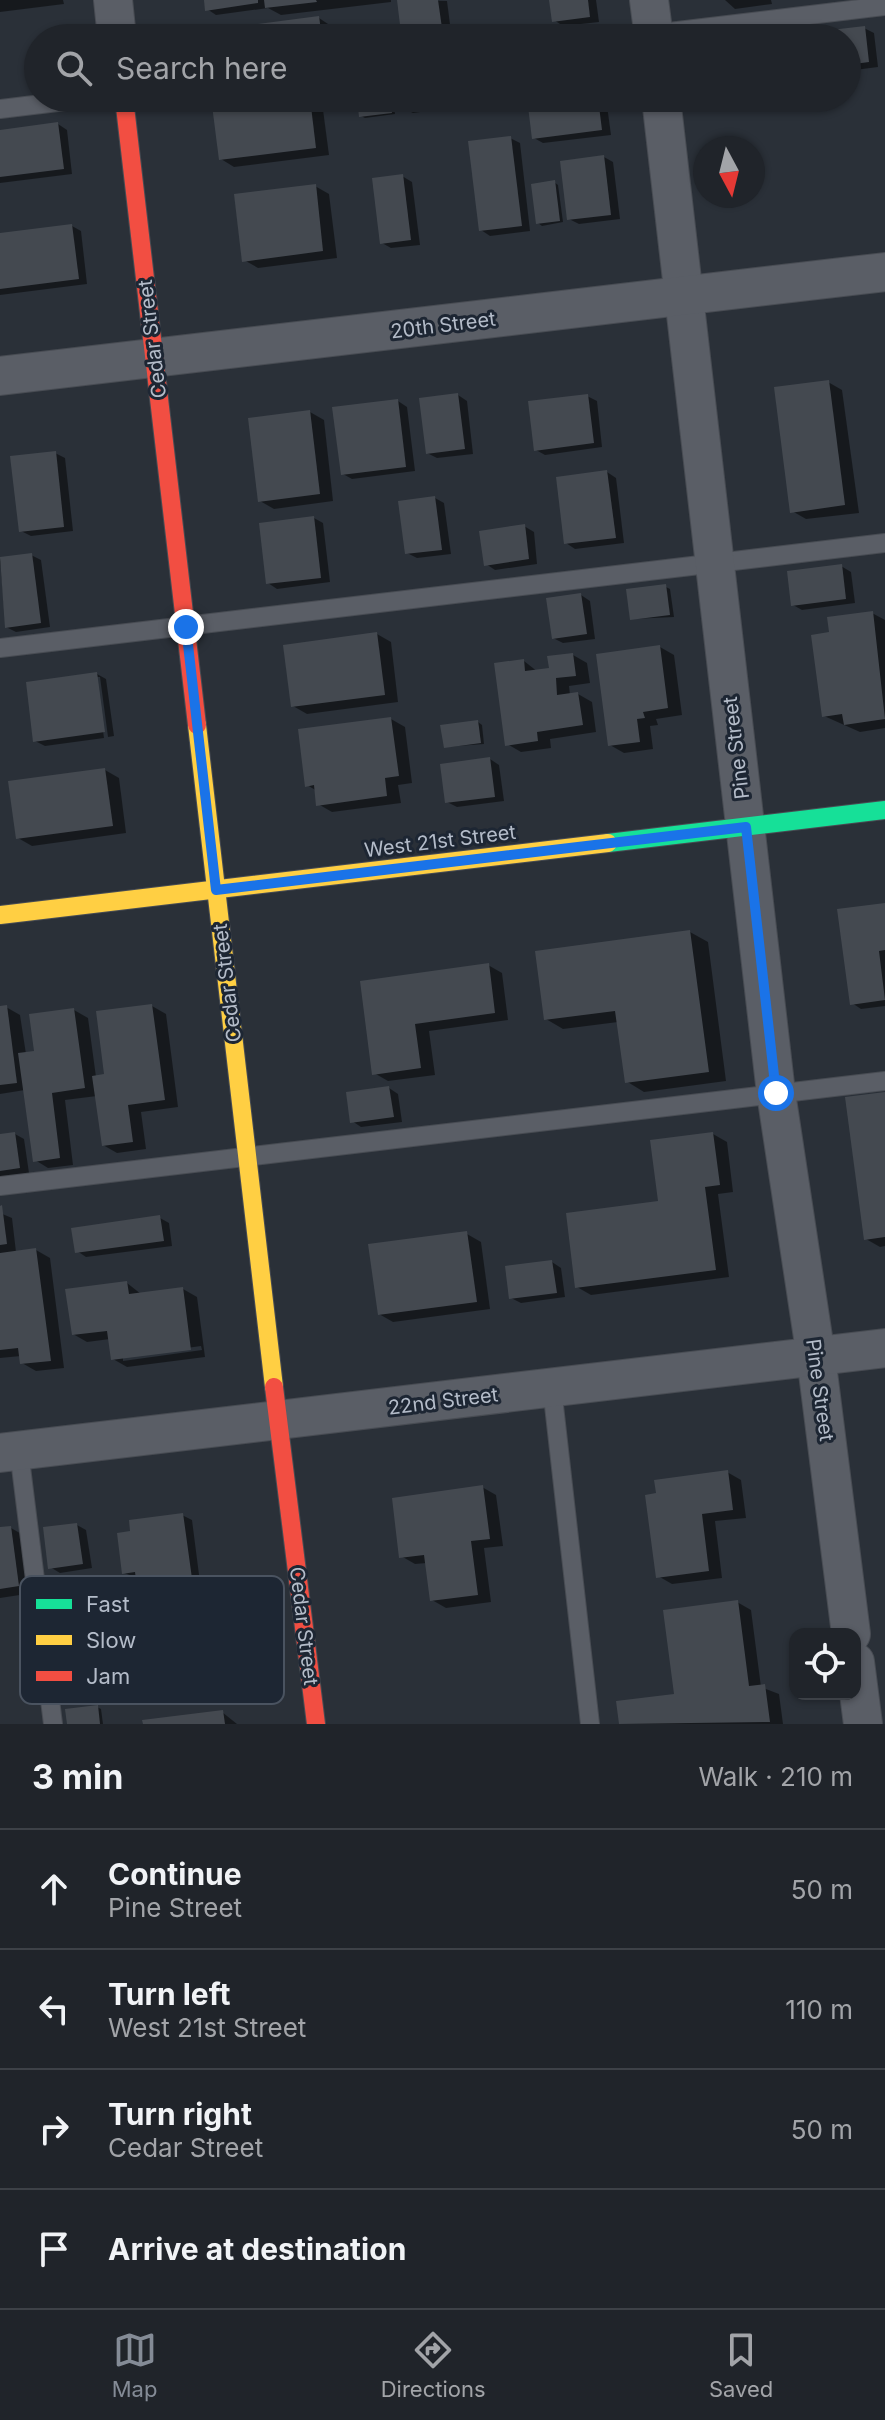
<!DOCTYPE html>
<meta charset="utf-8">
<style>
:root{--surface:#20242a;--page:#282c32;--text:#f1f3f6;--muted:#a2a4a8;--line:#3d4147;--accent:#848b96}
body{margin:0;font-family:Inter,sans-serif;background:var(--page);color:var(--text)}
.controls{position:absolute;right:24px;bottom:24px;display:grid;overflow:hidden;border-radius:16px;box-shadow:0 2px 6px #0004}
.controls button{width:72px;height:72px;display:grid;place-items:center;padding:0;border:0;border-bottom:2px solid var(--line);background:var(--surface);color:var(--text);font:40px sans-serif}
.compass{position:absolute;left:693px;top:136px;width:72px;height:72px;border-radius:50%;background:var(--surface);box-shadow:0 2px 6px #0004;rotate:173deg}
.stop{position:absolute;width:24px;height:24px;margin:-18px;border:6px solid #1a73e8;border-radius:50%;background:#fff}
.stop.end{background:#1a73e8;border-color:#fff;box-shadow:0 2px 8px #0008}
.list{margin:0;padding:0;list-style:none}
h2{display:flex;justify-content:space-between;align-items:center;height:104px;margin:0;padding:0 32px;font-size:34px}
h2 small{font-size:26px;font-weight:400;color:var(--muted)}
.list li{display:grid;grid-template-columns:52px 1fr auto;gap:24px;align-items:center;box-sizing:border-box;height:120px;padding:0 32px;border-top:2px solid var(--line)}
.list b{display:block;font-size:30px;white-space:nowrap}
.list p{margin:0;font-size:26px;white-space:nowrap;color:var(--muted)}
.list em{font-size:26px;font-style:normal;color:var(--muted)}
.icon{flex:none;width:44px;height:44px;fill:none;stroke:currentColor;stroke-width:2;stroke-linecap:round;stroke-linejoin:round}
.map{position:relative;flex:none;width:885px;height:1724px;overflow:hidden}
.search{position:absolute;background:var(--surface);box-shadow:0 2px 6px #0004;left:24px;right:24px;top:24px;height:88px;display:flex;align-items:center;gap:20px;box-sizing:border-box;padding:0 28px;border-radius:44px;color:var(--muted);font-size:30px}
.sheet{height:584px;background:var(--surface)}
nav{display:flex;justify-content:space-around;align-items:center;box-sizing:border-box;height:112px;border-top:2px solid var(--line);background:var(--surface);font-size:22px;color:var(--muted)}
nav a{display:grid;justify-items:center;gap:4px}
nav .on{color:var(--accent)}
.map>svg:first-child{display:block}
.shadow{fill:#0007;fill-rule:evenodd}
.building{fill:#444950}
.lines{fill:none;stroke-linecap:round;stroke-linejoin:round}
.lane-casing{stroke:#484c53;stroke-width:20}
.street-casing{stroke:#484c53;stroke-width:40}
.fast-casing{stroke:#484c53;stroke-width:20}
.slow-casing{stroke:#484c53;stroke-width:20}
.jam-casing{stroke:#484c53;stroke-width:20}
.lane{stroke:#5a5e66;stroke-width:18}
.street{stroke:#5a5e66;stroke-width:38}
.fast{stroke:#16e098;stroke-width:18}
.slow{stroke:#ffcf43;stroke-width:18}
.jam{stroke:#f24e42;stroke-width:18}
.route{stroke:#1a73e8;stroke-width:10}
.labels{text-anchor:middle;stroke-width:6;stroke-linejoin:round;paint-order:stroke}
.street-label{font-size:20px;fill:#b4bcc9;stroke:#1d2633}
.key{fill:#1d2633;stroke:#4a5360;stroke-width:2}
.key-label{font-size:22px;fill:#b4bcc9}
</style>
<div class="map">
<svg width="885" height="1724" viewBox="0 0 885 1724">
<rect width="100%" height="100%" fill="#2a3038"/>
<g class="shadow">
<polygon points="0,0 63,0 64,4 0,12"/>
<polygon points="206,0 391,0 391,2 281,15 268,8 216,15 207,9"/>
<polygon points="399,0 447,1 451,32 412,38 403,32"/>
<polygon points="551,0 596,0 599,22 563,26 554,20"/>
<polygon points="725,0 771,0 772,4 735,9"/>
<polygon points="319,18 328,24 330,38 199,38"/>
<polygon points="864,28 874,33 878,67 847,71 847,38 825,38"/>
<polygon points="280,98 315,98 322,102 329,155 234,167 221,159"/>
<polygon points="359,98 393,98 395,114 365,118 361,116"/>
<polygon points="407,98 441,98 442,109 413,113 409,111"/>
<polygon points="529,98 606,98 611,135 543,143 534,138"/>
<polygon points="777,98 827,98 827,100 787,105"/>
<polygon points="58,124 67,130 72,174 0,183 0,132"/>
<polygon points="510,138 520,143 530,231 490,236 481,230"/>
<polygon points="604,157 613,162 620,219 579,224 569,219"/>
<polygon points="402,176 412,182 420,245 391,248 382,243"/>
<polygon points="554,182 558,185 563,222 542,226 538,223"/>
<polygon points="315,186 329,194 337,258 258,268 244,260"/>
<polygon points="72,226 81,231 87,284 0,295 0,235"/>
<polygon points="828,382 842,390 859,513 806,519 792,511"/>
<polygon points="458,395 467,401 473,454 437,458 427,453"/>
<polygon points="587,396 597,401 602,447 545,455 536,450"/>
<polygon points="398,401 407,407 415,471 352,479 343,474"/>
<polygon points="310,412 324,420 333,501 274,509 260,501"/>
<polygon points="55,453 65,458 73,531 31,536 21,531"/>
<polygon points="607,472 616,478 624,543 575,549 566,543"/>
<polygon points="435,498 444,503 451,554 417,558 407,553"/>
<polygon points="314,518 323,523 330,582 277,589 268,583"/>
<polygon points="524,526 534,532 537,564 495,570 486,564"/>
<polygon points="31,555 41,560 50,627 16,632 6,627 0,559"/>
<polygon points="841,566 851,572 855,603 802,610 793,605"/>
<polygon points="666,587 670,589 674,617 632,619"/>
<polygon points="581,595 590,601 595,639 563,643 553,638"/>
<polygon points="872,613 885,620 885,728 860,732 824,716 831,633"/>
<polygon points="377,634 391,642 398,702 307,714 293,706"/>
<polygon points="660,647 674,655 682,715 656,719 658,725 650,726 653,749 624,753 610,745"/>
<polygon points="573,655 587,663 590,683 569,686 570,695 578,694 592,702 596,732 550,739 551,748 521,752 507,744 524,661 538,672 551,670"/>
<polygon points="97,674 106,679 114,736 108,737 100,677 96,677 104,738 45,746 35,741"/>
<polygon points="391,719 405,727 412,783 398,785 401,803 332,812 318,804 317,791 307,785"/>
<polygon points="478,722 482,725 484,744 445,747"/>
<polygon points="490,759 499,765 504,801 457,807 447,802"/>
<polygon points="105,770 119,778 126,833 32,846 18,838"/>
<polygon points="885,905 885,1006 861,1009 852,1003"/>
<polygon points="690,932 708,942 726,1081 644,1092 626,1081 618,1022 563,1029 546,1019"/>
<polygon points="488,965 502,973 508,1020 429,1031 435,1075 388,1081 374,1073 362,982"/>
<polygon points="152,1006 166,1014 178,1107 141,1112 146,1149 117,1153 103,1145 97,1096 65,1100 73,1165 48,1168 35,1160 25,1090 0,1094 0,1008 6,1007 20,1015 26,1054 36,1053 74,1010 88,1018 96,1077 106,1076"/>
<polygon points="389,1088 398,1094 402,1122 361,1127 352,1121"/>
<polygon points="885,1094 885,1246 880,1247 866,1239"/>
<polygon points="15,1134 24,1139 29,1173 0,1177 0,1136"/>
<polygon points="713,1134 727,1142 733,1192 718,1194 729,1277 591,1295 577,1287 660,1202"/>
<polygon points="0,1213 12,1218 16,1252 36,1250 50,1258 64,1368 36,1371 22,1363 21,1356 0,1358"/>
<polygon points="160,1218 169,1223 172,1246 86,1257 77,1251"/>
<polygon points="467,1234 481,1242 490,1309 393,1322 379,1314"/>
<polygon points="552,1262 561,1268 565,1297 521,1303 511,1298"/>
<path d="M127 1283 141 1294 183 1289 197 1297 205 1357 127 1367 113 1359 110 1339 87 1342 73 1334ZM201 1346 202 1350 123 1361V1357Z"/>
<polygon points="727,1472 741,1480 746,1518 715,1521 722,1578 672,1584 658,1576"/>
<polygon points="482,1487 496,1495 503,1546 484,1548 491,1602 446,1608 432,1600 427,1563 415,1564 401,1556"/>
<polygon points="182,1515 192,1520 202,1598 150,1605 141,1600 138,1578 124,1573"/>
<polygon points="77,1525 86,1530 92,1568 60,1573 50,1567"/>
<polygon points="11,1528 25,1536 33,1593 0,1598 0,1529"/>
<polygon points="737,1602 751,1610 761,1687 779,1694 783,1724 621,1724 618,1703 676,1695"/>
<polygon points="97,1707 101,1709 103,1724 69,1724"/>
<polygon points="222,1712 237,1724 145,1724"/>
</g>
<g class="building">
<polygon points="204,0 258,0 258,3 205,11"/>
<polygon points="264,0 316,0 317,2 265,8"/>
<polygon points="397,0 438,0 442,28 401,33"/>
<polygon points="549,0 588,0 590,17 552,22"/>
<polygon points="319,16 322,38 197,38 196,32"/>
<polygon points="865,26 869,62 847,65 847,38 823,38 822,31"/>
<polygon points="810,31 811,38 771,38 771,36"/>
<polygon points="264,98 310,98 316,148 219,160 212,105"/>
<polygon points="357,98 390,98 392,113 359,117"/>
<polygon points="405,98 438,98 439,108 407,112"/>
<polygon points="527,98 598,98 602,130 532,139"/>
<polygon points="58,122 64,169 0,177 0,130"/>
<polygon points="511,136 522,226 479,231 468,141"/>
<polygon points="604,155 611,215 567,220 560,161"/>
<polygon points="403,174 411,240 380,244 372,178"/>
<polygon points="555,180 560,221 536,224 531,184"/>
<polygon points="316,184 323,251 242,262 234,194"/>
<polygon points="72,224 79,279 0,289 0,233"/>
<polygon points="829,380 845,505 790,513 774,387"/>
<polygon points="458,393 465,449 426,454 419,398"/>
<polygon points="588,394 594,443 534,451 528,401"/>
<polygon points="398,399 406,467 341,475 332,407"/>
<polygon points="310,410 320,494 258,502 248,418"/>
<polygon points="56,451 64,527 19,532 10,456"/>
<polygon points="607,470 616,538 564,544 556,477"/>
<polygon points="435,496 442,550 405,554 398,501"/>
<polygon points="314,516 321,578 266,584 259,523"/>
<polygon points="525,524 529,559 484,566 479,531"/>
<polygon points="32,553 41,623 5,628 0,557"/>
<polygon points="842,564 846,599 791,606 787,571"/>
<polygon points="666,584 670,615 630,620 626,589"/>
<polygon points="581,593 587,634 552,639 546,598"/>
<polygon points="873,611 885,719 844,725 842,714 822,717 811,635 829,632 827,617"/>
<polygon points="377,632 385,695 291,707 283,645"/>
<polygon points="660,645 668,708 643,712 645,718 637,719 640,742 608,746 596,654"/>
<polygon points="573,653 576,676 556,678 557,695 578,692 583,725 537,732 538,741 505,746 494,663 524,659 525,671 549,668 547,656"/>
<polygon points="97,672 105,732 33,742 26,682"/>
<polygon points="391,717 399,776 385,778 387,796 316,806 314,785 305,787 298,729"/>
<polygon points="478,720 481,743 444,748 440,725"/>
<polygon points="490,757 495,797 445,803 440,764"/>
<polygon points="105,768 113,826 16,839 8,781"/>
<polygon points="885,903 885,950 879,951 885,1000 850,1005 837,909"/>
<polygon points="690,930 709,1072 625,1083 615,1011 544,1020 535,951"/>
<polygon points="489,963 495,1013 415,1024 421,1068 372,1075 360,981"/>
<polygon points="152,1004 165,1100 128,1105 133,1142 102,1146 92,1076 104,1074 96,1011"/>
<polygon points="7,1005 17,1083 0,1085 0,1006"/>
<polygon points="74,1008 85,1088 52,1093 60,1158 33,1162 18,1053 34,1051 29,1014"/>
<polygon points="389,1086 394,1117 350,1123 346,1092"/>
<polygon points="885,1092 885,1237 864,1240 845,1097"/>
<polygon points="15,1132 20,1168 0,1171 0,1134"/>
<polygon points="713,1132 720,1185 705,1187 716,1270 575,1288 566,1213 658,1201 650,1140"/>
<polygon points="2,1205 7,1244 0,1245 0,1206"/>
<polygon points="160,1215 164,1241 75,1253 71,1228"/>
<polygon points="467,1231 477,1302 378,1315 368,1244"/>
<polygon points="36,1248 51,1361 20,1364 18,1348 0,1350 0,1253"/>
<polygon points="552,1260 557,1293 509,1299 505,1266"/>
<polygon points="127,1281 129,1294 183,1287 191,1350 111,1360 107,1331 72,1335 65,1289"/>
<polygon points="728,1470 733,1510 702,1514 709,1571 656,1578 645,1495 656,1493 654,1480"/>
<polygon points="483,1485 490,1539 471,1541 478,1595 430,1601 424,1555 399,1558 392,1498"/>
<polygon points="183,1513 194,1593 139,1601 135,1572 122,1574 117,1533 130,1531 129,1520"/>
<polygon points="77,1523 83,1564 48,1569 43,1527"/>
<polygon points="11,1526 19,1586 0,1589 0,1527"/>
<polygon points="738,1600 749,1686 765,1684 770,1722 619,1724 616,1701 674,1694 663,1610"/>
<polygon points="98,1705 100,1724 67,1724 65,1709"/>
<polygon points="223,1710 225,1724 143,1724 142,1720"/>
</g>
<g class="lines">
<defs>
<g id="lane">
<polyline points="619,38 885,6"/>
<polyline points="0,109 91,98"/>
<polyline points="0,648 885,543"/>
<polyline points="0,1186 885,1081"/>
<polyline points="552,1388 590,1724"/>
<polyline points="19,1451 53,1724"/>
</g>
<g id="street">
<polyline points="113,0 117,38"/>
<polyline points="649,0 654,38"/>
<polyline points="661,98 776,1093 816,1357 851,1634"/>
<polyline points="0,376 885,272"/>
<polyline points="0,1453 885,1348"/>
<polyline points="855,1662 863,1724"/>
</g>
<polyline id="fast" points="608,843 885,810"/>
<g id="slow">
<polyline points="197,725 274,1387"/>
<polyline points="0,915 608,843"/>
</g>
<g id="jam">
<polyline points="124,98 197,725"/>
<polyline points="274,1387 316,1724"/>
</g>
</defs>
<use href="#lane" class="lane-casing"/>
<use href="#street" class="street-casing"/>
<use href="#fast" class="fast-casing"/>
<use href="#slow" class="slow-casing"/>
<use href="#jam" class="jam-casing"/>
<use href="#lane" class="lane"/>
<use href="#street" class="street"/>
<use href="#fast" class="fast"/>
<use href="#slow" class="slow"/>
<use href="#jam" class="jam"/>
</g>
<g class="lines">
<polyline class="route" points="186,627 216,890 746,827 776,1093"/>
</g>
<g class="labels">
<g class="street-label">
<text transform="translate(443 325) rotate(-7)" y="7">20th Street</text>
<text transform="translate(152 339) rotate(-97)" y="7">Cedar Street</text>
<text transform="translate(736 748) rotate(-97)" y="7">Pine Street</text>
<text transform="translate(440 841) rotate(-7)" y="7">West 21st Street</text>
<text transform="translate(227 983) rotate(-97)" y="7">Cedar Street</text>
<text transform="translate(820 1390) rotate(82)" y="7">Pine Street</text>
<text transform="translate(443 1401) rotate(-7)" y="7">22nd Street</text>
<text transform="translate(304 1626) rotate(83)" y="7">Cedar Street</text>
</g>
</g>
<rect x="20" y="1576" width="264" height="128" rx="12" class="key"/>
<rect x="36" y="1599" width="36" height="10" fill="#16e098"/>
<rect x="36" y="1635" width="36" height="10" fill="#ffcf43"/>
<rect x="36" y="1671" width="36" height="10" fill="#f24e42"/>
<g class="key-label">
<text x="86" y="1612">Fast</text>
<text x="86" y="1648">Slow</text>
<text x="86" y="1684">Jam</text>
</g>
</svg>
<div class="controls">
<button><svg class="icon" aria-label="locate" viewBox="0 0 24 24"><circle cx="12" cy="12" r="6"/><path d="M12 2v4M12 18v4M2 12h4M18 12h4"/></svg></button>
</div>
<svg class="compass" viewBox="-18 -18 36 36"><path d="M0-13l5 13h-10z" fill="#e53935"/><path d="M0 13l5-13h-10z" fill="#a2a4a8"/></svg>
<div class="stop" style="left:776px;top:1093px"></div>
<div class="stop end" style="left:186px;top:627px"></div>
<div class="search"><svg class="icon" aria-label="search" viewBox="0 0 24 24"><circle cx="10" cy="10" r="6"/><path d="M15 15l6 6"/></svg>Search here</div>
</div>
<section class="sheet">
<h2>3 min<small>Walk · 210 m</small></h2>
<ul class="list">
<li><svg class="icon" aria-label="ahead" viewBox="0 0 24 24"><path d="M12 20V5M6 11l6-6 6 6"/></svg><div><b>Continue</b><p>Pine Street</p></div><em>50 m</em></li>
<li><svg class="icon" aria-label="left" viewBox="0 0 24 24"><path d="M17 20v-9H6M10 6l-5 5 5 5"/></svg><div><b>Turn left</b><p>West 21st Street</p></div><em>110 m</em></li>
<li><svg class="icon" aria-label="right" viewBox="0 0 24 24"><path d="M7 20v-9h11M14 6l5 5-5 5"/></svg><div><b>Turn right</b><p>Cedar Street</p></div><em>50 m</em></li>
<li><svg class="icon" aria-label="arrive" viewBox="0 0 24 24"><path d="M6 21V4h12l-3 4 3 4H6"/></svg><div><b>Arrive at destination</b></div></li>
</ul>
</section>
<nav>
<a class="on"><svg class="icon" aria-label="map" viewBox="0 0 24 24"><path d="M3 6l6-2 6 2 6-2v14l-6 2-6-2-6 2zM9 4v14M15 6v14"/></svg>Map</a>
<a><svg class="icon" aria-label="directions" viewBox="0 0 24 24"><path d="M12 3l9 9-9 9-9-9zM9 14v-3h6M13 9l2 2-2 2"/></svg>Directions</a>
<a><svg class="icon" aria-label="saved" viewBox="0 0 24 24"><path d="M7 4h10v16l-5-4-5 4z"/></svg>Saved</a>
</nav>
